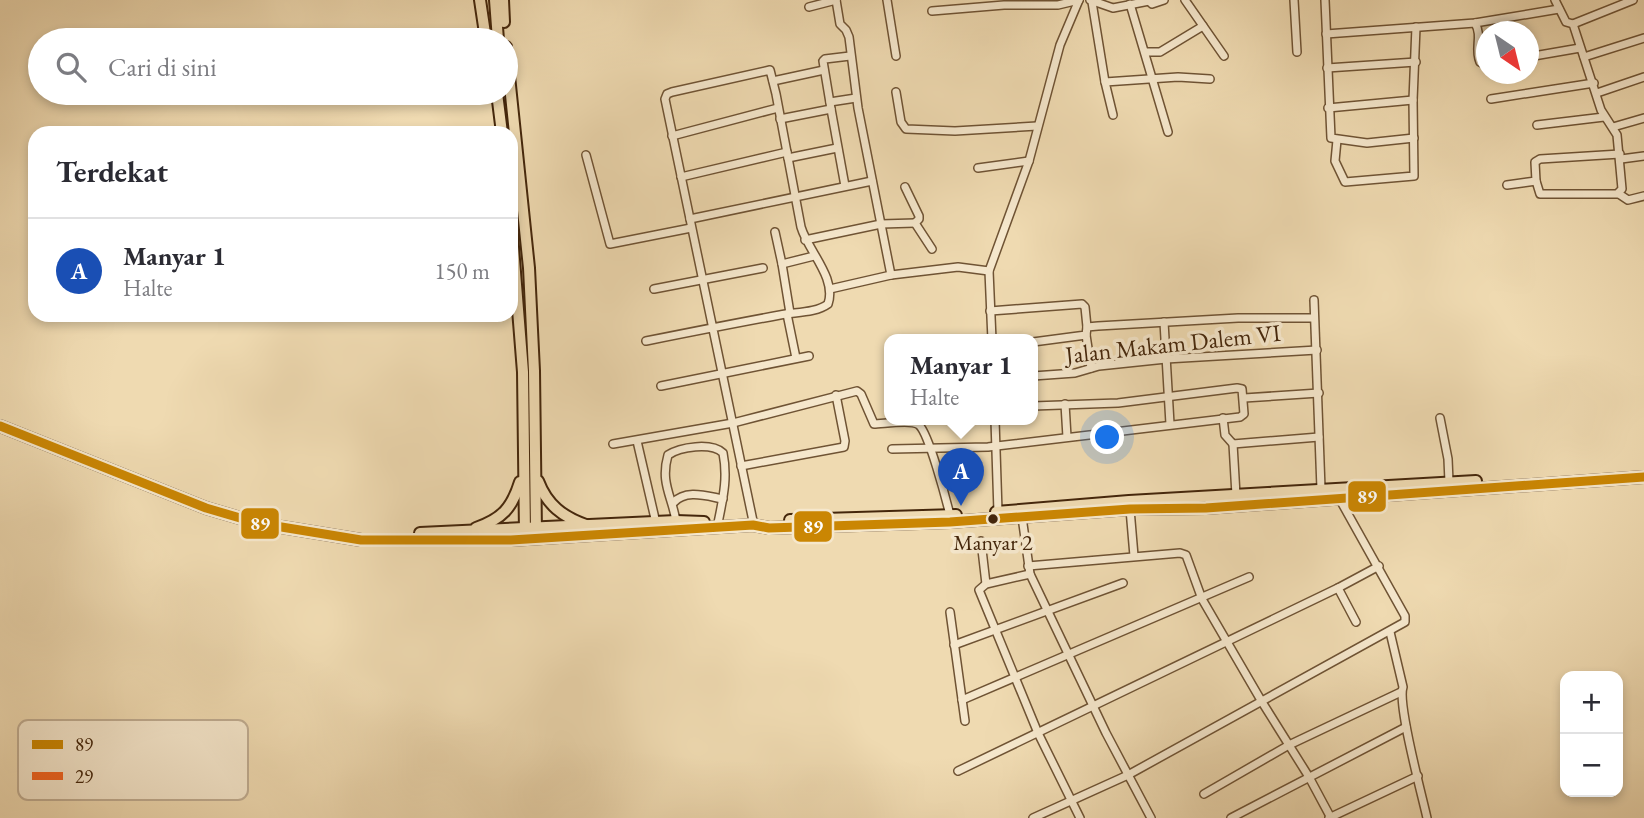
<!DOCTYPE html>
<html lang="id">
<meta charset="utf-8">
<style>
:root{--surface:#fff;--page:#f7f7f7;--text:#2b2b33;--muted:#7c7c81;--line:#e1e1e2;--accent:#ea580c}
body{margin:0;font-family:"EB Garamond",serif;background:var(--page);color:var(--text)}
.controls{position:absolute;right:21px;bottom:21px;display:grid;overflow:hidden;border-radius:14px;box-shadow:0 4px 10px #0003}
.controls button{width:63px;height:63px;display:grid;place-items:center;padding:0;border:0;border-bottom:2px solid var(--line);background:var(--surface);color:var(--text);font:35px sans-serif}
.compass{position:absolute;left:1476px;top:21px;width:63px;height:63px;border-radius:50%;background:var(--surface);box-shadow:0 4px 10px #0003;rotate:145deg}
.you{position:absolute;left:1108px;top:438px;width:24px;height:24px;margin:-18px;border:5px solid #fff;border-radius:50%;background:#1a73e8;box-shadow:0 0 0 10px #1a73e833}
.badge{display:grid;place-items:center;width:46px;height:46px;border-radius:50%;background:var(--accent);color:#fff;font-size:23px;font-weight:700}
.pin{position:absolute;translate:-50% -58px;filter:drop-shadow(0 2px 4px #0008)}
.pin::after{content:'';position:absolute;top:37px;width:24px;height:21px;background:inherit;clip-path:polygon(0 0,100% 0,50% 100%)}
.popup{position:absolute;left:884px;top:334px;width:154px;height:91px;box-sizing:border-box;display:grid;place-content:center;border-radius:14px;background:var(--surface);filter:drop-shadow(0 2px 5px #0005);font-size:23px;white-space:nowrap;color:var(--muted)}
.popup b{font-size:26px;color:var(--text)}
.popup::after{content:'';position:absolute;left:50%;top:100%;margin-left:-14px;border:14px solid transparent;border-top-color:var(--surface)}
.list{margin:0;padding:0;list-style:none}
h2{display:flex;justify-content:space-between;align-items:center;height:91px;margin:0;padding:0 28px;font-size:30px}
h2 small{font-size:23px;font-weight:400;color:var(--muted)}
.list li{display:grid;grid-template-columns:46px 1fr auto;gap:21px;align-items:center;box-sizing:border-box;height:105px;padding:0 28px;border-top:2px solid var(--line)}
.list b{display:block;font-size:26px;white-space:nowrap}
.list p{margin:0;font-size:23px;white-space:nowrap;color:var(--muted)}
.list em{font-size:23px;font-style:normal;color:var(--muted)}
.icon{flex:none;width:38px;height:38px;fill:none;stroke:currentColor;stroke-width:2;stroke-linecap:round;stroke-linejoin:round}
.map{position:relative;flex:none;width:1644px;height:818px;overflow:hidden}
.search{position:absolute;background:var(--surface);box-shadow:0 4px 10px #0003;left:28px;top:28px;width:490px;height:77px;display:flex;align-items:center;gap:18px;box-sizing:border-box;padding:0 24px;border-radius:38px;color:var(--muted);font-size:26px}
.panel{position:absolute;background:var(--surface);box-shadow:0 4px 10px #0003;left:28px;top:126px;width:490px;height:196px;border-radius:21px}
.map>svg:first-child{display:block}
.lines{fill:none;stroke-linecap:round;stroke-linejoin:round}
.minor-casing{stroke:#6f5334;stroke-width:10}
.highway-casing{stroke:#44260b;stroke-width:14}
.minor{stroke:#f5e7cc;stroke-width:7}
.highway{stroke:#efdab1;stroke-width:10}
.bus-1-casing{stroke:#f5e7cc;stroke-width:14}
.bus-1{stroke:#ca8603;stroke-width:9}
.bus-dot{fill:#44260b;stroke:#f5e7cc;stroke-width:2.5}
.labels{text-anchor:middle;stroke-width:7;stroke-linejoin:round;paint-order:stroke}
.bus-label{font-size:22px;fill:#44260b;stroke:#f5e7cc}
.street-label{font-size:24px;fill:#44260b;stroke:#f5e7cc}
.key{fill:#f5e7cc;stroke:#c0ad92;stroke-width:2}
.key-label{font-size:19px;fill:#44260b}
.line-badge{stroke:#f5e7cc;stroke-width:2.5}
.badge-label{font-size:19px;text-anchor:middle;font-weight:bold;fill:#fff}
</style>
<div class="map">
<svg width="1644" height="818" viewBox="0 0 1644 818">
<rect width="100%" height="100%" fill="#efdab1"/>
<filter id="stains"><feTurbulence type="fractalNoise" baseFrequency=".00286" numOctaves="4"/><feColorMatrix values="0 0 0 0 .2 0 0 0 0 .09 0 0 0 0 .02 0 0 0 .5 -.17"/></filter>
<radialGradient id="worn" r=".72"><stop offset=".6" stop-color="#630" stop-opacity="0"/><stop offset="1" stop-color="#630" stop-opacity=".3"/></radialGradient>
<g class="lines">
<defs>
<g id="minor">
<polyline points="836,0 840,24 846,30 849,37 858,108 891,275 958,267 989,271"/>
<polyline points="887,0 896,56"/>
<polyline points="1090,0 1113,8 1149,1"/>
<polyline points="1148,0 1152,4 1164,0"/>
<polyline points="1185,0 1224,56"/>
<polyline points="1294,0 1297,52"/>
<polyline points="1325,0 1331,138 1367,143 1414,138"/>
<polyline points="1092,2 1105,82"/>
<polyline points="1130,4 1168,132"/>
<polyline points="809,7 836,0"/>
<polyline points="932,11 1004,5 1058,5 1079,0"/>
<path d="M1475 23C1483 37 1474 48 1480 62L1486 65"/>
<polyline points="1573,24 1633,0"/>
<polyline points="1326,34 1475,23 1559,9"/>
<polyline points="1145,52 1160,52 1203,26"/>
<polyline points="1528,57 1580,48"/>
<polyline points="1584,57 1644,38"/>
<polyline points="1327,68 1416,62"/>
<polyline points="773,81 824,70"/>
<polyline points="896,92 901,122 906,129 955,131 1037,126"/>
<polyline points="1597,93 1644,77"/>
<polyline points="1491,99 1594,83"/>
<polyline points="830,102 856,98"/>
<polyline points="1328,108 1413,100"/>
<polyline points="831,109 845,186"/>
<polyline points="1113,115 1105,82 1178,77 1210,79"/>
<polyline points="780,119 831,109 823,61 825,59 850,56"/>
<polyline points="1537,125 1604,117"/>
<polyline points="1613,127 1644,118"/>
<polyline points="672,136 778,108"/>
<polyline points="1337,140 1335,161 1345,182 1414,176 1413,100 1416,27"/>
<polyline points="586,155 610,244 691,228"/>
<polyline points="788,158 837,148"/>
<polyline points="1621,159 1644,156"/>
<polyline points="978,168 1029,161"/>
<polyline points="681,177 787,152"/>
<polyline points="1536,181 1540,194 1617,194 1622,189 1617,135 1601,110 1573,24 1566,22 1555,0"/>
<polyline points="1507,185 1536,181 1535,162 1540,159 1620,154"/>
<polyline points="905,187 919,216 919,219 915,223 932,249"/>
<polyline points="1619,194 1628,200 1644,196"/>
<polyline points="690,219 872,181"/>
<polyline points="775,232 782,264"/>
<polyline points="805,240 881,224 915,223"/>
<polyline points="654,289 763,268"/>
<polyline points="830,289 891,275"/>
<polyline points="1314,300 1321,489"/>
<polyline points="990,311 1082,304 1085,307 1087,327"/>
<polyline points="790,313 782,264 814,256"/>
<polyline points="787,314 796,358"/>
<polyline points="1164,322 1170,424"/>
<polyline points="1086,335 1091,368"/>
<polyline points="992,340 989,271 1029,161 1060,45 1079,0"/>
<path d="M646 341C691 332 736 323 780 315 795 312 816 313 828 304 837 278 808 251 801 227L776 94 770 70 672 92 667 94 665 99 753 521"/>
<polyline points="1033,342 1086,335 1087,327 1098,326 1238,318 1314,318"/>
<polyline points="1033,376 1075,373 1099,366 1166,359 1317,350"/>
<polyline points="661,386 809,356"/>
<polyline points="1244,398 1319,393"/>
<polyline points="1065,404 1067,437"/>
<polyline points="1223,418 1225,435 1233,444 1319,437"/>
<polyline points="1440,418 1448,459 1449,482"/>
<polyline points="995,420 998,512"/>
<polyline points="637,441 656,523"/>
<path d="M613 444 733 423 857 391 861 394 874 424C883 424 912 419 919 425 929 434 946 499 950 515"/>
<polyline points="1233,444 1236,495"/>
<polyline points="892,449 988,447 1240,417 1244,414 1242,389 1237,388 1118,403 1033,406"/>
<polyline points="741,466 844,447 845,441 836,395"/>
<path d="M673 503C686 489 706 496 723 499"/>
<polyline points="1130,509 1134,556"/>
<polyline points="1022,517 1030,574 1106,733 1151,818"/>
<path d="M676 521C672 496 660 483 668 455 680 447 711 442 723 453 728 478 723 498 718 523"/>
<polyline points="981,541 986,584"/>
<polyline points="1028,566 1180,553 1186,555 1202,599 1262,702 1309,777 1331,818"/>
<polyline points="1030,574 986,584 979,590 1038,733 1080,818"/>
<polyline points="1338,588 1356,622"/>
<polyline points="950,612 965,721"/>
<path d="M1390 632 1403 687C1397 704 1422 795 1427 818"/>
<polyline points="954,645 1123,583"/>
<polyline points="962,700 1249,577"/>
<polyline points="958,771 1338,588 1379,566"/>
<polyline points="1204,794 1289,745 1401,692"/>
<polyline points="1033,818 1128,775 1405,622 1405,616 1339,498"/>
<polyline points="1231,818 1406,727"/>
<polyline points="1329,818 1418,776"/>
</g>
<g id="highway">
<polyline points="480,0 486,40"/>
<polyline points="495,0 498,40"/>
<polyline points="503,0 504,22"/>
<polyline points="506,47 529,268 534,371 536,533"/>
<polyline points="497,93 502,133"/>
<polyline points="511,222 523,372 525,533"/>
<polyline points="0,426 206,508 257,523 361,540 511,540 753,525 769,528 950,522 1130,509 1206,508 1644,477"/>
<path d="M538 481C547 505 563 517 586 525"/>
<polyline points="996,512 1129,501 1476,481"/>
<polyline points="790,520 956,515"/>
<path d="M476 528C502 519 512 508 520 482"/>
<polyline points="420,533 676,521 704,522"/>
</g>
</defs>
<use href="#minor" class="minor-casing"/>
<use href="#highway" class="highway-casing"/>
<use href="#minor" class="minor"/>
<use href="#highway" class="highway"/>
<defs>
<polyline id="bus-1" points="0,426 206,508 257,523 361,540 511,540 753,525 769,528 950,522 1130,509 1206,508 1644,477"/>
</defs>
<use href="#bus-1" class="bus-1-casing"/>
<use href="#bus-1" class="bus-1"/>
</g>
<circle class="bus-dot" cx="993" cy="519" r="6"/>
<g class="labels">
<g class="bus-label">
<text x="993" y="550">Manyar 2</text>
</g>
<g class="street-label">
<text transform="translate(1173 344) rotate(-6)" y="8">Jalan Makam Dalem VI</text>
</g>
</g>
<rect x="18" y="720" width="230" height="80" rx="10" class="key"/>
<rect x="32" y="740" width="31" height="9" fill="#ca8603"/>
<rect x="32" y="772" width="31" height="8" fill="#f26522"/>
<g class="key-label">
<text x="75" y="751">89</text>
<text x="75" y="783">29</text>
</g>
<g class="line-badge">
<rect x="1347" y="480" width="40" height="33" rx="7" fill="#ca8603"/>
<rect x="240" y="507" width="40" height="33" rx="7" fill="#ca8603"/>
<rect x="793" y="510" width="40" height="33" rx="7" fill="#ca8603"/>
</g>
<g class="badge-label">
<text x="1367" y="503">89</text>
<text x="260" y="530">89</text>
<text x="813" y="533">89</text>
</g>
<rect width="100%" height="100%" filter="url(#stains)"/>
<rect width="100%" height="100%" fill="url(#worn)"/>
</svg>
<div class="controls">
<button>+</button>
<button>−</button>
</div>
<svg class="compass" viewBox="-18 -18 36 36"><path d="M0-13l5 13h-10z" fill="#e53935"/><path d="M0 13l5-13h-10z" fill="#7c7c81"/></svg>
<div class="you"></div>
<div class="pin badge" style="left:961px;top:506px;background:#1a4fb4">A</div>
<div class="popup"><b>Manyar 1</b>Halte</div>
<div class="search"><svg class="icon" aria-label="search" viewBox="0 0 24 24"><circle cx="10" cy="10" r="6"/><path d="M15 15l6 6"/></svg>Cari di sini</div>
<section class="panel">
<h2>Terdekat<small></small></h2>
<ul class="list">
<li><span class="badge" style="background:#1a4fb4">A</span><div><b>Manyar 1</b><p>Halte</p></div><em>150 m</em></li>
</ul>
</section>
</div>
